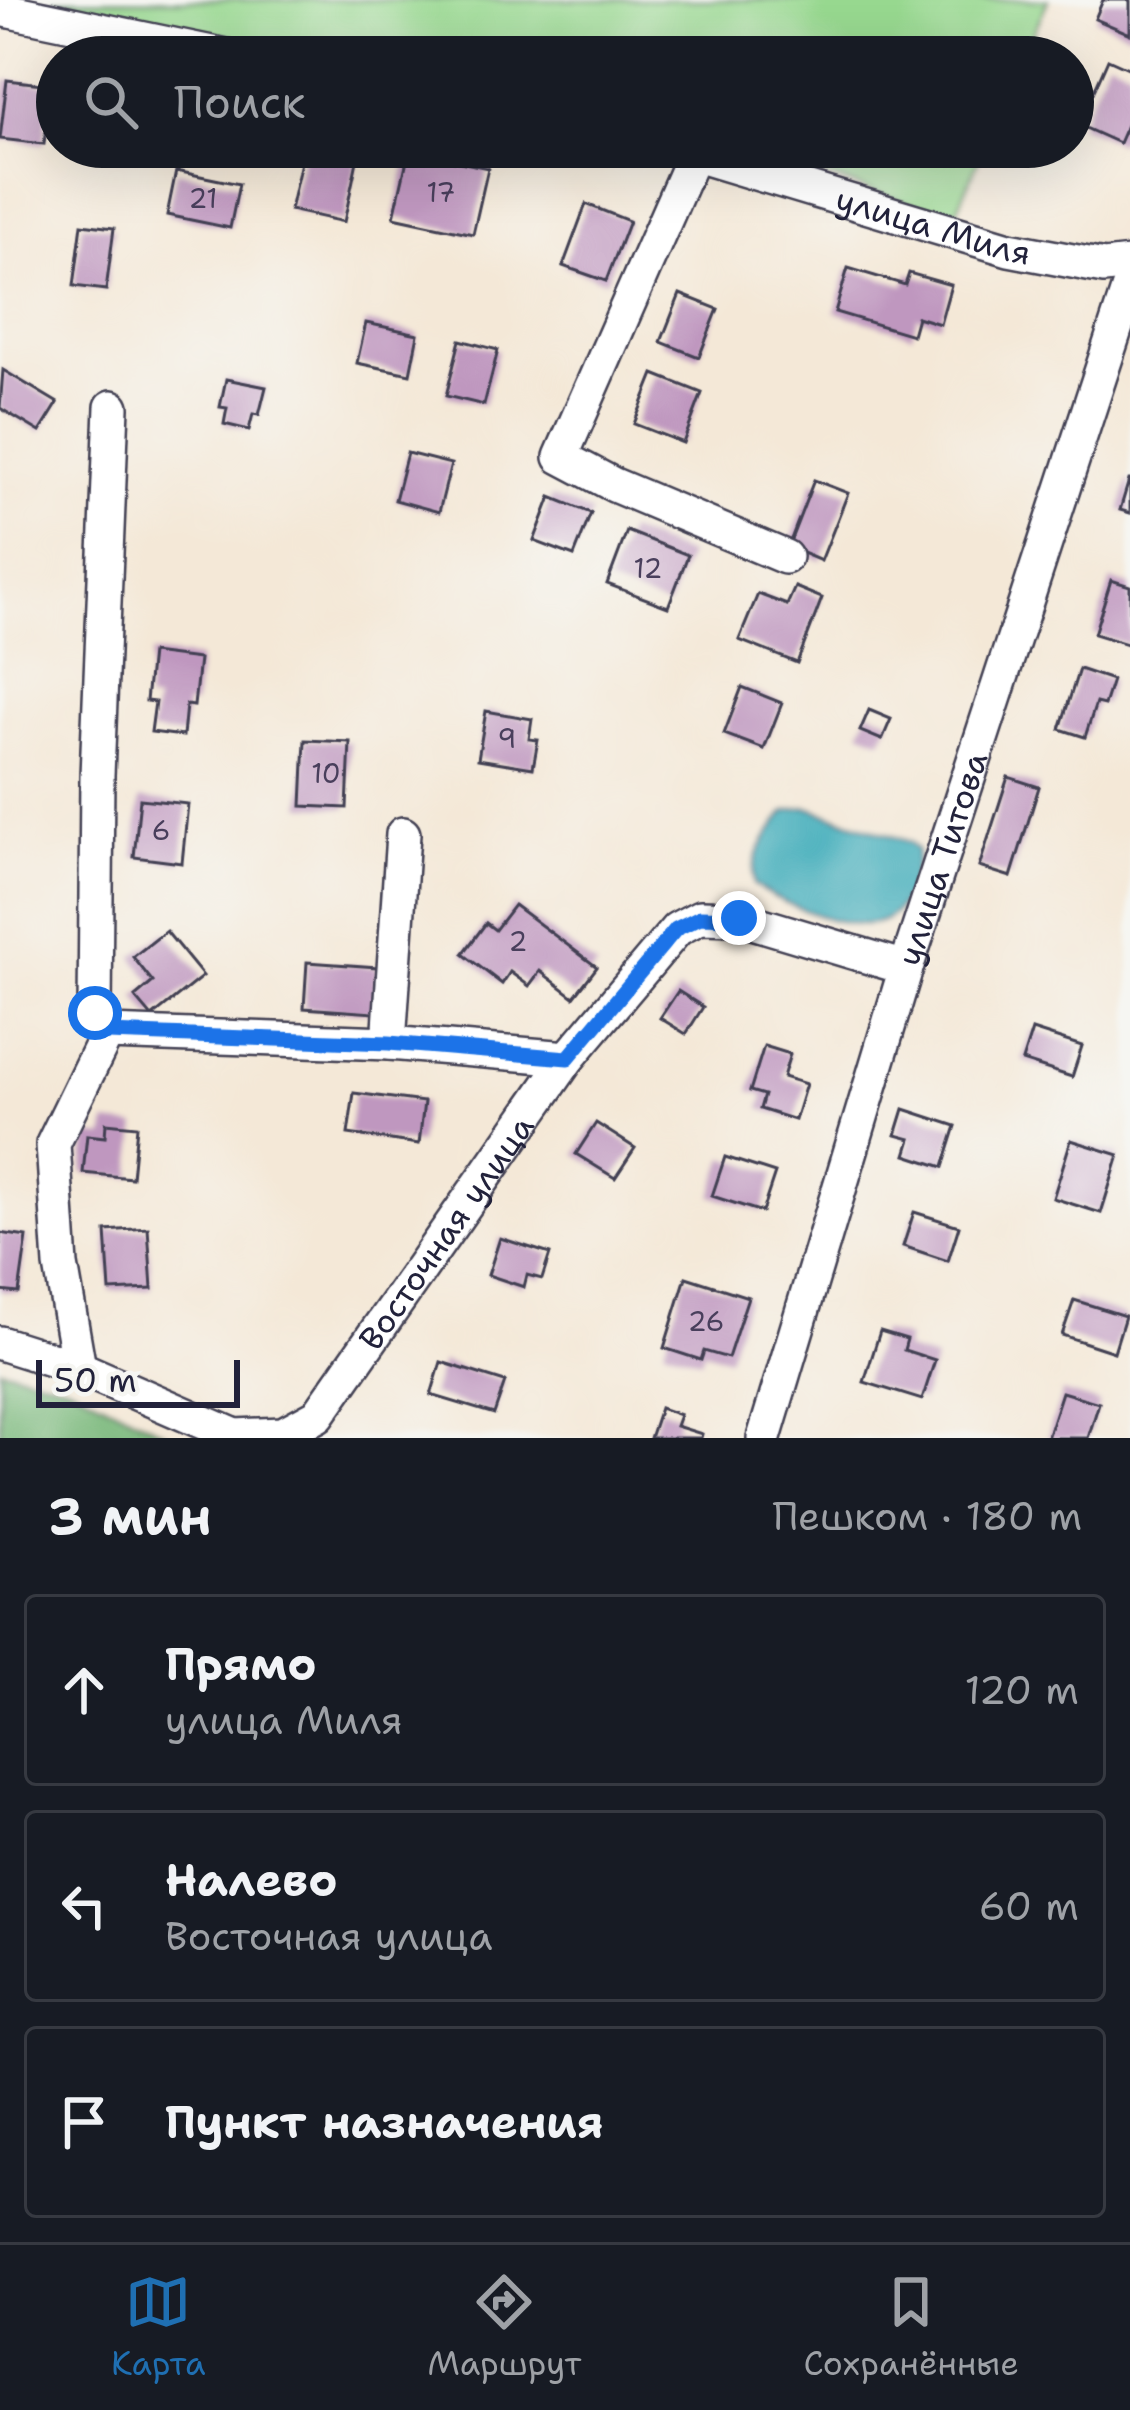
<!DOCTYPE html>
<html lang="ru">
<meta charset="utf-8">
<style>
:root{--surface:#171b24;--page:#20242c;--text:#f1f3f6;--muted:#9ea1a6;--line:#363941;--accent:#1f6fb2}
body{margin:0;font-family:"Shantell Sans",sans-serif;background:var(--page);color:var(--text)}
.scale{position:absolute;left:36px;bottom:30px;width:204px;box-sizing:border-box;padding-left:12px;border:6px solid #22223b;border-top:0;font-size:33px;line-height:42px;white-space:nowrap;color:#22223b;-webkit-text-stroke:9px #f6f6f2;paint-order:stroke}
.stop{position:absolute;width:36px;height:36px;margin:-27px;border:9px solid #1a73e8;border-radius:50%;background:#fff}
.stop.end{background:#1a73e8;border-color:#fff;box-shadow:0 3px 12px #0008}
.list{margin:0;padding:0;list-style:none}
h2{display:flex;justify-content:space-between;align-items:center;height:156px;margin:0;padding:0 48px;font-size:51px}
h2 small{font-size:39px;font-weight:400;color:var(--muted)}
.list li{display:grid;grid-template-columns:78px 1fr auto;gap:36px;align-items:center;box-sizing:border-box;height:192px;margin:0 24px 24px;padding:0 24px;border:3px solid var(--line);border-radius:12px}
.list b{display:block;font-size:45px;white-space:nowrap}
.list p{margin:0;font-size:39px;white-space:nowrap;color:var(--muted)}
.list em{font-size:39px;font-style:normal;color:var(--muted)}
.icon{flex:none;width:66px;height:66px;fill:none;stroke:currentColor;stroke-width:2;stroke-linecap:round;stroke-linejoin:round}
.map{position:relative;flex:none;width:1130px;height:1438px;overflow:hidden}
.search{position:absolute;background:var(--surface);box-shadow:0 12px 48px #0002;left:36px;right:36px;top:36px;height:132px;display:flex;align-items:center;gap:30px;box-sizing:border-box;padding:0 42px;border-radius:66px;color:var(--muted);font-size:45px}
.sheet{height:804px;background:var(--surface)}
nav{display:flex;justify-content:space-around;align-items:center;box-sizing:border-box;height:168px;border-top:3px solid var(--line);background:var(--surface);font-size:33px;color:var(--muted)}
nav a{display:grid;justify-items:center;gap:6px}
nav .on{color:var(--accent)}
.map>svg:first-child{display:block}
.green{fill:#97d88f;stroke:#5c7d65;stroke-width:3}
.forest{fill:#79b87a;stroke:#4e6d5a;stroke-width:3}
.water{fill:#3cabb9;stroke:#2f667a;stroke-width:3}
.building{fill:#bf97bf}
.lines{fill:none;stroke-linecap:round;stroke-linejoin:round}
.minor-casing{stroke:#424052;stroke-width:38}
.minor{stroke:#fff;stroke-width:33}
.route{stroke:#1a73e8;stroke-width:15}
.labels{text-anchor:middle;stroke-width:10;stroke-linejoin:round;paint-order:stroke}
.number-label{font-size:27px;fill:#493f5c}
.street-label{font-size:33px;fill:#22223b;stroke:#f6f6f2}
</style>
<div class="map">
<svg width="1130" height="1438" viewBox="0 0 1130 1438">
<rect width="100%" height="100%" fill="#f6f6f2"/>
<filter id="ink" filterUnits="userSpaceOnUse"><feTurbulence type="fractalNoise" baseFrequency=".00833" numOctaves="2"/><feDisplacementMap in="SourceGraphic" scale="24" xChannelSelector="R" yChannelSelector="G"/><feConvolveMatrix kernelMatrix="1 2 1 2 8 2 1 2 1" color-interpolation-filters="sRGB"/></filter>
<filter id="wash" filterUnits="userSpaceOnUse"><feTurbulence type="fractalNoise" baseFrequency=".004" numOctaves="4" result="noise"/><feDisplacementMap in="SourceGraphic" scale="48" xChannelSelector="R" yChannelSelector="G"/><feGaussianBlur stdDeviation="2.7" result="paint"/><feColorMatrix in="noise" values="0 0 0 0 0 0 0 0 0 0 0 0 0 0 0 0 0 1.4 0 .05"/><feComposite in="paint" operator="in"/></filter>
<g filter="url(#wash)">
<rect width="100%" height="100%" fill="#f4e8d7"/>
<g class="green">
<polygon points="53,0 1048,0 1023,57 323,57"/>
<polygon points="733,147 984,147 954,217"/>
</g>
<polygon class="forest" points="0,1368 68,1385 176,1438 0,1438"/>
<path class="water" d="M807 807 910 842 917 850C916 871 907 906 888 918 859 938 779 903 754 885 749 857 770 833 786 811Z"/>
<g id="blocks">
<g class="building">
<polygon points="1103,0 1130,0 1130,34 1095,19"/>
<polygon points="1108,59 1130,69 1130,118 1119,143 1079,125"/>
<polygon points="7,80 51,85 44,144 0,139"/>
<polygon points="304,149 357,161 344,222 290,210"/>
<polygon points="409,151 488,168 473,234 394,217"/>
<polygon points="176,171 239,184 230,228 167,215"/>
<polygon points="586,204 629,221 606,281 563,266"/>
<polygon points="82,224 114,228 106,290 74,286"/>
<polygon points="848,268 905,285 909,273 951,285 940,324 917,317 912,335 835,312"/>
<polygon points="680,294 718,309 699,357 661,342"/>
<polygon points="366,323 418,334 410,374 357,363"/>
<polygon points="460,340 498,350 484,405 446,396"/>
<polygon points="3,370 58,403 40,432 0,408"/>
<polygon points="654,374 702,393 683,443 634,424"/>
<polygon points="226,379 266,387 259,415 253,414 249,430 224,424 227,408 220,407"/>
<polygon points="407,453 451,464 439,512 395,500"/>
<polygon points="814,480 848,493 821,561 788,547"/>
<polygon points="1129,480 1130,480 1130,513 1120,510"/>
<polygon points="551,497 591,513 574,556 534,541"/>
<polygon points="627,531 688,555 668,607 607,584"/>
<polygon points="1111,580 1130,586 1130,645 1094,634"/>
<polygon points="795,587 822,598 797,663 739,640 758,594 787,605"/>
<polygon points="151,653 199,659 194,706 186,705 183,736 151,732 155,702 146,701"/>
<polygon points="1079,669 1112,680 1104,705 1096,703 1085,737 1060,729"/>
<polygon points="742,687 782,703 764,749 724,734"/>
<polygon points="869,710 891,719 882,740 860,731"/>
<polygon points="486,711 532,719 529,739 538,740 533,768 478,759"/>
<polygon points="305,740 350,742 347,808 302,806"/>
<polygon points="1008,777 1039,787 1011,877 979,867"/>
<polygon points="140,799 188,804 182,863 134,857"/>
<polygon points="514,905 597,967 574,997 540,971 529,986 510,972 502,984 463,954 486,923 495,930"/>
<polygon points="166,931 203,976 152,1017 135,997 153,982 133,957"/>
<polygon points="307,962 377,967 374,1013 304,1008"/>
<polygon points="678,991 703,1007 686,1034 660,1018"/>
<polygon points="1032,1030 1082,1046 1072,1077 1022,1061"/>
<polygon points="764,1046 790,1054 783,1077 806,1084 795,1120 760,1109 764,1095 750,1091"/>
<polygon points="354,1093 424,1102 419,1144 348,1134"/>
<polygon points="904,1109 956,1126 943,1167 906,1155 911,1139 896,1135"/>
<polygon points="106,1123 137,1126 132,1178 83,1173 87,1135 105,1137"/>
<polygon points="596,1123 635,1148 615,1178 576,1154"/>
<polygon points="1071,1140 1119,1155 1101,1213 1053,1198"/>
<polygon points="725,1157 775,1173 762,1212 712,1196"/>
<polygon points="914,1212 959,1226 948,1261 903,1246"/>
<polygon points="148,1228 152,1289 110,1291 106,1231"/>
<polygon points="0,1233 27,1237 19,1293 0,1291"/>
<polygon points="500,1238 550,1254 542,1279 527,1275 524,1287 488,1275"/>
<polygon points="686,1277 748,1297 728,1358 704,1351 701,1360 664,1348"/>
<polygon points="1074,1300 1125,1316 1114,1352 1062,1335"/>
<polygon points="880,1331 907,1339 904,1350 935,1360 922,1400 864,1382"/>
<polygon points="441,1362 505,1382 494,1414 431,1395"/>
<polygon points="1062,1392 1099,1403 1088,1438 1047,1438"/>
<polygon points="660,1408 680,1415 676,1426 702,1434 701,1438 650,1438"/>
</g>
</g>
</g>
<g filter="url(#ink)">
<use href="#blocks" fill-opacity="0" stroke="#424052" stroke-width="3"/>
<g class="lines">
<defs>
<g id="minor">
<polyline points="0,9 231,57"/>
<path id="s1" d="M669 147 1009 249 1104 267 1130 264"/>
<polyline points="695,152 561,457 614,485 785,557"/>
<polyline points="107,1033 95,1013 97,775 112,407"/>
<polyline points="107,1033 389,1043 568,1058"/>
<polyline points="389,1043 403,834"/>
<path id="s2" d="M0 1343 79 1368 235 1436 283 1434 318 1415 568 1058 677 929 700 917 739 918 906 968"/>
<polyline points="79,1368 61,1265 53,1144 107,1033"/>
<path id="s3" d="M764 1438 906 968 1130 284"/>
</g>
</defs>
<use href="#minor" class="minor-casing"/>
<use href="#minor" class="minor"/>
</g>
</g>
<g class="lines" filter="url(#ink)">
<polyline class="route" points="95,1013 107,1033 389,1043 568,1058 676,929 700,917 739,918"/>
</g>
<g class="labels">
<g class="number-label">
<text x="441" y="202">17</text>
<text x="203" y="208">21</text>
<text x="648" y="578">12</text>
<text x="507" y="748">9</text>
<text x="326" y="783">10</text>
<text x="161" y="840">6</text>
<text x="518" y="951">2</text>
<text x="706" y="1331">26</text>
</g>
<g class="street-label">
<text dy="12" stroke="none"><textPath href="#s1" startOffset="276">улица Миля</textPath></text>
<text dy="12" stroke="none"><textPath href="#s3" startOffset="606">улица Титова</textPath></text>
<text dy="12" stroke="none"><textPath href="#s2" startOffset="564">Восточная улица</textPath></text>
</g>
</g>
</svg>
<div class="scale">50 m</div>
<div class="stop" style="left:95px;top:1013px"></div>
<div class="stop end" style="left:739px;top:918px"></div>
<div class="search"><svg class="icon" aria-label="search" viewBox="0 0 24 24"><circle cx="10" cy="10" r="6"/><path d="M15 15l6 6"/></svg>Поиск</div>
</div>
<section class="sheet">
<h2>3 мин<small>Пешком · 180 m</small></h2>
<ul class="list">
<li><svg class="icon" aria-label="ahead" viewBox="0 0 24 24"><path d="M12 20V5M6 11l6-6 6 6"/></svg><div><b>Прямо</b><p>улица Миля</p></div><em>120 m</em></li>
<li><svg class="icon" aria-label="left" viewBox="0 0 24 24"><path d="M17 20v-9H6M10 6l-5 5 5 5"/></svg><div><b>Налево</b><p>Восточная улица</p></div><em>60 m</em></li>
<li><svg class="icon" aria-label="arrive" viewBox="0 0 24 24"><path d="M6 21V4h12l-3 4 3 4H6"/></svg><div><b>Пункт назначения</b></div></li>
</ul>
</section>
<nav>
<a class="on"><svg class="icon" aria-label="map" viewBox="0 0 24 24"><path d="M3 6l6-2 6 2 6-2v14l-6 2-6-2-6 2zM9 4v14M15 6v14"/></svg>Карта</a>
<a><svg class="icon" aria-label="directions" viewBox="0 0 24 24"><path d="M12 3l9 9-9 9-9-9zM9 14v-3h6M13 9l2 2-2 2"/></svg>Маршрут</a>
<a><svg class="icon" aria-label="saved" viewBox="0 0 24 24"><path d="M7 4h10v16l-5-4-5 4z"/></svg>Сохранённые</a>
</nav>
